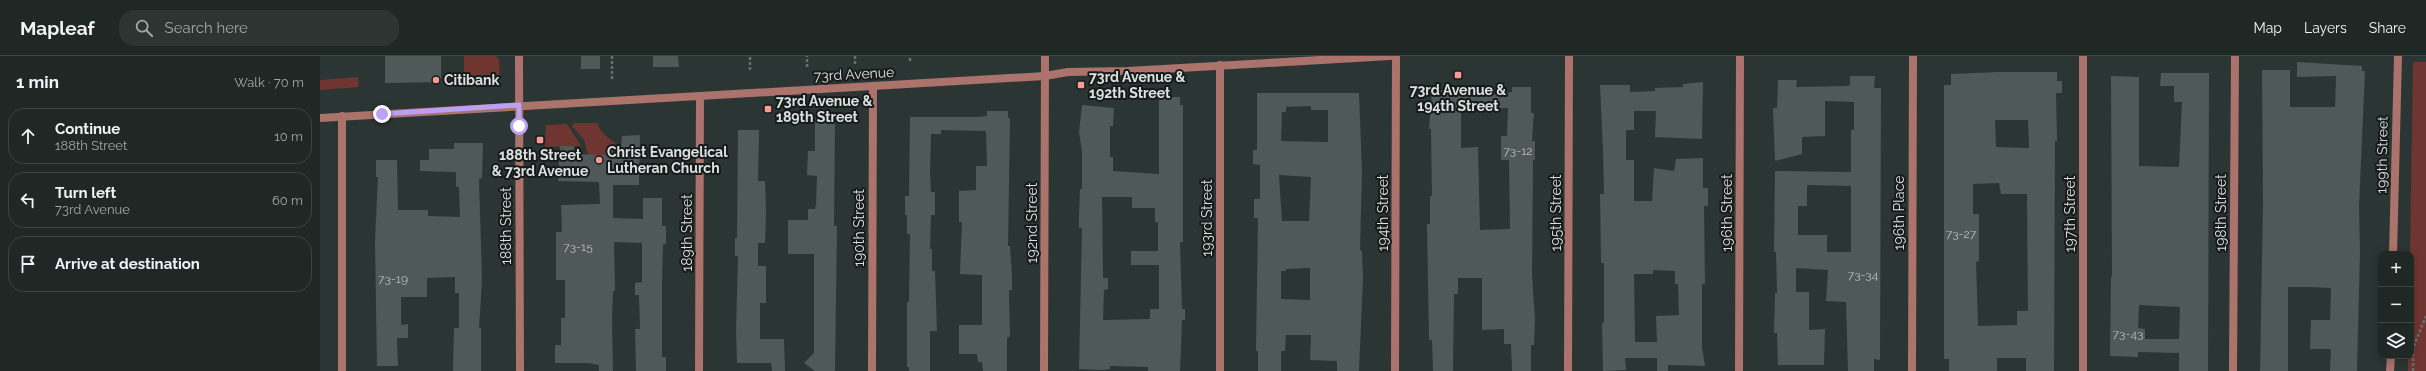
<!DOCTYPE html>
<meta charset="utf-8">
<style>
:root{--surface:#202826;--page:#2d3432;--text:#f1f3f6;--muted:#a2a6a7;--line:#3d4443}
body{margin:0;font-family:Raleway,sans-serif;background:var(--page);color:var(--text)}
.controls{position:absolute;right:12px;bottom:12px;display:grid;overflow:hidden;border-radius:8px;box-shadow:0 2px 10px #0003}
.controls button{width:36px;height:36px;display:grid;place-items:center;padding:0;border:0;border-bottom:1px solid var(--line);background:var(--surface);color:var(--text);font:20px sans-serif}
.stop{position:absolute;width:12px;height:12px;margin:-9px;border:3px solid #bca0f2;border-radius:50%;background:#fff}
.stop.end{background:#bca0f2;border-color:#fff;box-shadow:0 1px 4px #0008}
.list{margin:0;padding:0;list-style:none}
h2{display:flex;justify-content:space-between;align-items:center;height:52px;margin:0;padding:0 16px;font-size:17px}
h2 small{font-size:13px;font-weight:400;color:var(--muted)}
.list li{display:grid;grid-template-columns:26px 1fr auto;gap:12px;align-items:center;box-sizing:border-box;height:56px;margin:0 8px 8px;padding:0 8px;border:1px solid var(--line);border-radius:16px}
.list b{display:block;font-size:15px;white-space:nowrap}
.list p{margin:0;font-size:13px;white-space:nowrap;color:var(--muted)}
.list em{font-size:13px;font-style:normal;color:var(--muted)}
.icon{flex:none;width:22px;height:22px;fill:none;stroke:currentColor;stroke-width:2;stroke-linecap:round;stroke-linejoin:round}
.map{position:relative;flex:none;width:2106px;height:315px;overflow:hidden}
header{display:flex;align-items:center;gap:24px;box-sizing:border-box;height:56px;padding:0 20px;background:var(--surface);border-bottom:1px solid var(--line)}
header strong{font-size:19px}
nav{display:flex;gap:22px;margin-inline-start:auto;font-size:14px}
.search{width:280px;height:36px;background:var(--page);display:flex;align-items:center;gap:10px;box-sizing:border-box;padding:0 14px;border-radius:16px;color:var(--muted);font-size:15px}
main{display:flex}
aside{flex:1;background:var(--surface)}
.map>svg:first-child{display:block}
.green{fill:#6f3531}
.building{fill:#4f5a58;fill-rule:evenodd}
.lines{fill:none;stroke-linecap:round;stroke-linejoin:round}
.path{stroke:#666f6d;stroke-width:2.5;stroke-dasharray:3 2;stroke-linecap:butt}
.minor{stroke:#ac726c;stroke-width:8}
.tertiary{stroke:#ac726c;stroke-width:8}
.route{stroke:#bca0f2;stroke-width:5}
.poi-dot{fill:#f59c93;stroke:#171b1a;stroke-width:1.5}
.labels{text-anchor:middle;stroke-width:4;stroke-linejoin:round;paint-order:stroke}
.number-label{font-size:12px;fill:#b8bfbe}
.street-label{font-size:14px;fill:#dbe1e0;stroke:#171b1a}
.poi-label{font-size:14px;font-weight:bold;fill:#dbe1e0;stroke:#171b1a;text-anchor:start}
</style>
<header>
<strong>Mapleaf</strong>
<div class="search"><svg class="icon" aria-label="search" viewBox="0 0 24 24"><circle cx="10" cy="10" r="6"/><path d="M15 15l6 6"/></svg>Search here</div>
<nav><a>Map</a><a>Layers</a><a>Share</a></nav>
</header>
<main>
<aside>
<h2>1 min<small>Walk · 70 m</small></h2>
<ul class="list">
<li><svg class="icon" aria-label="ahead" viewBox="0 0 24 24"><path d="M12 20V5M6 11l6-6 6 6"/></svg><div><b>Continue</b><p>188th Street</p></div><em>10 m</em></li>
<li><svg class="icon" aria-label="left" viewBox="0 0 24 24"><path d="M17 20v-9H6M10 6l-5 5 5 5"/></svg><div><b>Turn left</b><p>73rd Avenue</p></div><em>60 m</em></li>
<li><svg class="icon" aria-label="arrive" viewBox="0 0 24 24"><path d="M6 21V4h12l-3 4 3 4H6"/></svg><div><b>Arrive at destination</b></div></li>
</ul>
</aside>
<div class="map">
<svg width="2106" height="315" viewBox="0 0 2106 315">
<rect width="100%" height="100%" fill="#2b3533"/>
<g class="green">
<polygon points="144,0 175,0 179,3 180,25 144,26"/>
<polygon points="2093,6 2106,6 2106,315 2088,315 2088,300 2091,300 2090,198"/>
<polygon points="38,21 39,31 0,34 0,24"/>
<path d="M254 67H277C281 78 291 84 301 91H290L288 99H268L264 84 252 70Z"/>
<polygon points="247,68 261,90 225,91 226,69"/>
</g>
<g class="building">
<polygon points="65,0 121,0 121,26 65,27"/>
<rect x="261" y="0" width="19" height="13"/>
<polygon points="333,0 358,0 359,11 333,11"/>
<polygon points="1977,6 2042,10 2042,15 2045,15 2039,150 2040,196 2037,315 2010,315 2011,293 1990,293 1991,264 2010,264 2011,232 1989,231 1968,231 1968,315 1940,315 1943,148 1942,14 1970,14 1970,51 2015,51 2016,20 1977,21"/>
<path d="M1679 16H1737V25H1742V37H1736L1737 85H1735L1734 315H1706V302H1677V315H1629V303H1624V29H1631V18ZM1675 64H1708L1709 92 1676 91ZM1679 127 1681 138H1707L1708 255H1697V269L1658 270 1656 206 1659 205V158H1653V128Z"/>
<path d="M1841 17H1889L1888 315H1859V297L1818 296V301L1790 300 1791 221H1792L1791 20 1819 21V110L1859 111 1862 46H1854V30H1840ZM1819 249 1860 251 1859 283H1825V273L1818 272Z"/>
<path d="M1530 20H1555L1554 32H1561L1560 304 1554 303V315H1528L1526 246 1506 245 1508 214 1476 212V236H1489V274L1505 273 1504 309H1458L1457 277H1454L1455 237H1457L1456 196H1454L1455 115 1531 116V74H1534V46L1505 45V80L1482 81V98L1455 105 1453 52H1457L1458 24H1477L1476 31 1525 30 1530 29ZM1487 129 1531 130V196H1507V179H1478V150H1487Z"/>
<path d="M1383 26 1382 83 1335 81 1336 55H1314V74H1306V104H1314V145H1332L1334 112 1354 115 1356 103 1383 102V132H1388V150H1384L1385 228H1382V291L1385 310 1348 309V315H1337V302H1305L1306 314 1283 315 1282 267H1284V207H1281L1280 138H1284L1283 94 1280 29H1310V36L1335 35V32L1363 31V28ZM1333 214 1355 215V228H1358L1359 259 1336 260 1337 286H1315L1314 218H1333Z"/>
<path d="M1192 31H1211V57H1214L1212 85H1215V104H1213L1212 218 1215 263 1214 289H1211V315H1192L1191 288H1184V273L1162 274V222H1138V238H1134L1133 315H1113L1112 284H1109L1107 168H1110V140H1112L1111 73H1109L1112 34H1134V39L1163 40 1192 36ZM1161 52H1188L1187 80H1181V104H1189L1190 173 1160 174 1158 91 1141 92V54H1161Z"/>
<path d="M937 37H1039L1042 116 1040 194 1042 195 1043 222 1039 315H1017V305L990 304 991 279H966L965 295H961V315H938V295H936L938 162H934V143H940V109L933 108V94H937ZM991 50V54H1008V86L961 85 962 56H966V51ZM959 119 991 121 989 165H962ZM990 212V244L961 243V215H966V213Z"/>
<path d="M839 41H860V49H863V186H860L862 253H865V264H862L860 315H828V311L790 310V313L782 314 759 313 762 172H759V159L760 133H762V96L759 76 762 49 794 52 793 70H790V101H793V115L839 118ZM782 141H812V152H835V166H838V195H811V209H839V253H830V263L783 264 784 234 788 233V222H783V215Z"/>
<polygon points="667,55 688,55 688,62 690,62 688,190 690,190 692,220 692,234 689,234 690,281 687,281 687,315 663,315 662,306 658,306 657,298 639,298 639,269 662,269 662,219 640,218 642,166 639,166 639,135 656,134 656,110 667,110 666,75 621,74 621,78 611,78 610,118 611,136 615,136 615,159 611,159 610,193 612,193 612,215 615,215 617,275 610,275 610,315 589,315 589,311 587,311 587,246 589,246 590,178 587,178 587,159 585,159 585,140 589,140 590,61 656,61 667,60"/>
<polygon points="495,62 515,62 514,170 517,170 515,315 495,315 484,307 494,297 494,198 468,198 468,164 488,164 488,153 495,153 496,148 497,120 487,119 488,95 495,95"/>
<polygon points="418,74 439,74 438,125 445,125 446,155 445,187 438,187 438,210 446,210 446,247 440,247 440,283 464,283 465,315 452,315 451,307 417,307 416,274 418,200 415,200 415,182 417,182"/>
<polygon points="320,79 319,129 293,129 293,162 323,163 323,142 342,142 342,170 346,170 346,188 343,188 342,226 342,301 346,301 346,315 316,315 315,273 320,273 319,239 315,239 315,227 322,226 322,187 294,186 295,235 293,235 292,262 293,315 279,315 279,309 268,307 235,307 235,289 241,289 241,262 245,262 245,224 236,224 236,176 242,176 241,149 280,148 279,126 238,125 240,90 254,90 254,98 288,99 289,90 301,91 302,80"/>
<polygon points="134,87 163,87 162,122 159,123 162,224 159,272 161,272 161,315 133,315 134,272 139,272 139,237 135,237 135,221 107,222 107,241 81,241 81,269 88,268 88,282 77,282 78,310 57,310 55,185 58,121 56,121 56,104 77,104 78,154 108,154 108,160 140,161 139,131 136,131 136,116 100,115 100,104 109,104 109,93 134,93"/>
</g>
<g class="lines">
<g class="path">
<polyline points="292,0 292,23"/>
<polyline points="535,0 535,8"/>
<polyline points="590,5 590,0"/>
<polyline points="487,11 487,0"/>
<polyline points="430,14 430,0"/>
<polyline points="2093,315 2093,292 2106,260"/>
</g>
<g class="minor">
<polyline points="1763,0 1763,315"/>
<polyline points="2073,198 2078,0"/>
<polyline points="22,315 22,60"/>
<polyline points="379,315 380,40"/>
<polyline points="552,315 553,30"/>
<polyline points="724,315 725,0"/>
<polyline points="900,315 900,9"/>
<polyline points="1075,315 1076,0"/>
<polyline points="1248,315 1249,0"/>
<polyline points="1419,315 1420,0"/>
<polyline points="1592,315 1593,0"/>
<polyline points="1913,315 1915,0"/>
<polyline points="2070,315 2071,300"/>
</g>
<g class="tertiary">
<polyline points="199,0 200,315"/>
<polyline points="0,62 725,20 748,16 808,15 1070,0"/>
</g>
</g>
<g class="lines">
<polyline class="route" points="62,58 199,49 199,70"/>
</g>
<g class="poi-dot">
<rect x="1134" y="15" width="8" height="8" rx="2"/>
<circle cx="116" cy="24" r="4"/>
<rect x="757" y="25" width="8" height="8" rx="2"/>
<rect x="444" y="49" width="8" height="8" rx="2"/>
<rect x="216" y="80" width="8" height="8" rx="2"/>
<circle cx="279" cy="104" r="4"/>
</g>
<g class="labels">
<g class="number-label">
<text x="1198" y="99">73-12</text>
<text x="1641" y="182">73-27</text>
<text x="258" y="195">73-15</text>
<text x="1543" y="223">73-34</text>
<text x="73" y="227">73-19</text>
<text x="1808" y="282">73-43</text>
</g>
<g class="street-label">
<text transform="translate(534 18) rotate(-3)" y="5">73rd Avenue</text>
<text transform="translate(2062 99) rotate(-89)" y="5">199th Street</text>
<text transform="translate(1063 157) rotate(-90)" y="5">194th Street</text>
<text transform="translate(1236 157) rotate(-90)" y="5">195th Street</text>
<text transform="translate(1407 157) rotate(-90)" y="5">196th Street</text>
<text transform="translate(1579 157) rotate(-90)" y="5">196th Place</text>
<text transform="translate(1901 157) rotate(-90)" y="5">198th Street</text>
<text transform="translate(1750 158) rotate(-90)" y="5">197th Street</text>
<text transform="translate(887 162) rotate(-90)" y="5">193rd Street</text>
<text transform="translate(712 167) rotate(-90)" y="5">192nd Street</text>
<text transform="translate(186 170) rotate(-90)" y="5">188th Street</text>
<text transform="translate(539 172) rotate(-90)" y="5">190th Street</text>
<text transform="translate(367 177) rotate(-90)" y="5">189th Street</text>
</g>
<g class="poi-label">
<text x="769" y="26">73rd Avenue &amp;<tspan x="769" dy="16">192th Street</tspan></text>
<text x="124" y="29">Citibank</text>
<text x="1138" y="39" text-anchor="middle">73rd Avenue &amp;<tspan x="1138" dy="16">194th Street</tspan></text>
<text x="456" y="50">73rd Avenue &amp;<tspan x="456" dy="16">189th Street</tspan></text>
<text x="287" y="101">Christ Evangelical<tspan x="287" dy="16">Lutheran Church</tspan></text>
<text x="220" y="104" text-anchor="middle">188th Street<tspan x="220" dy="16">&amp; 73rd Avenue</tspan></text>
</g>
</g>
</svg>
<div class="controls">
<button>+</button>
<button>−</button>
<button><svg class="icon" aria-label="layers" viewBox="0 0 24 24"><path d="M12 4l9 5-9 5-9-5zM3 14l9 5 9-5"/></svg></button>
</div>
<div class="stop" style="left:199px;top:70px"></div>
<div class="stop end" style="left:62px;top:58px"></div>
</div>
</main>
